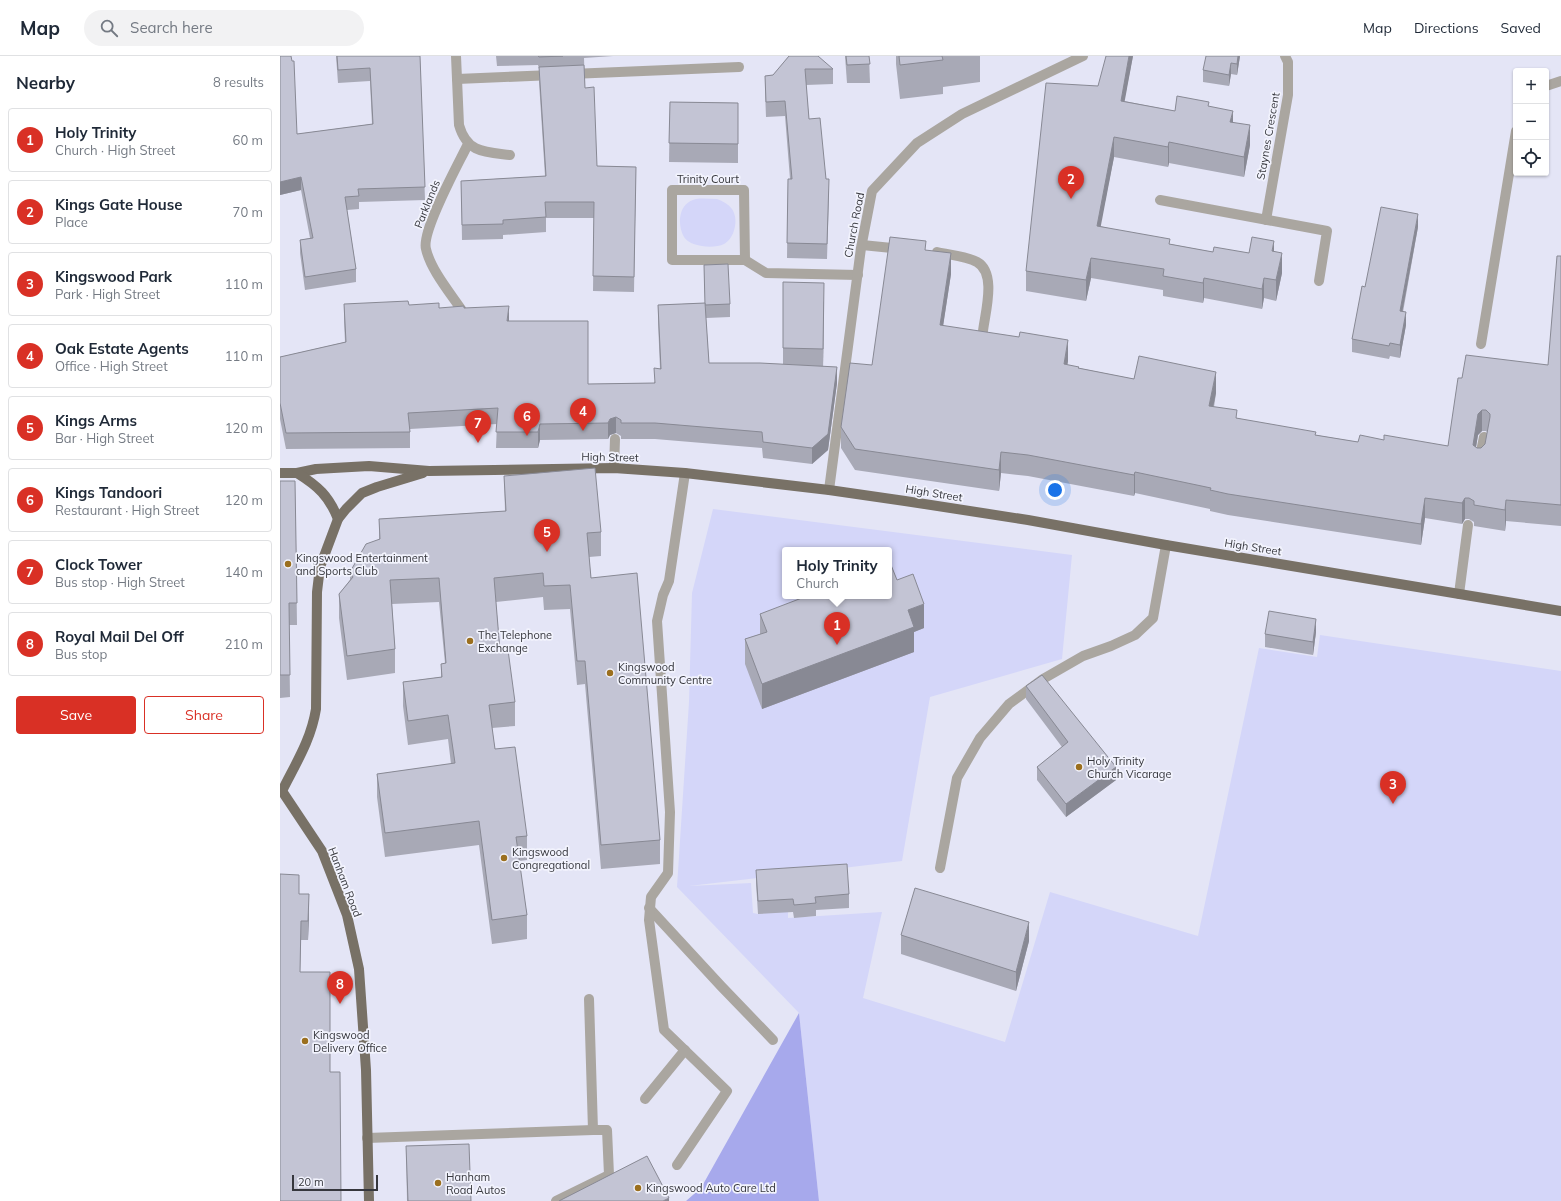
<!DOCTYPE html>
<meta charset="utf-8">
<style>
:root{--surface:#fff;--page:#f2f2f3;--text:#1f2937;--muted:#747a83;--line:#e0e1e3;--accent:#d93025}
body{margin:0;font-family:Mulish,sans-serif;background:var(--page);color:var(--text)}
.controls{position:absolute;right:12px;top:12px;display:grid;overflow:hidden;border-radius:4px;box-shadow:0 1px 3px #0004}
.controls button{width:36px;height:36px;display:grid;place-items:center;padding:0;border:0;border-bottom:1px solid var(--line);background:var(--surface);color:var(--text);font:20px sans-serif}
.scale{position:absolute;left:12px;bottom:10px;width:86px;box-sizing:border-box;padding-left:4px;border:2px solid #36373d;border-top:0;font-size:11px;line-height:14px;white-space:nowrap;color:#36373d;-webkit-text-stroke:3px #f2f3fd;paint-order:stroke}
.you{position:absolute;left:775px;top:434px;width:14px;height:14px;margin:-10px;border:3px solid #fff;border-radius:50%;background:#1a73e8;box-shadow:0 0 0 6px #1a73e833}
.badge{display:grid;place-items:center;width:26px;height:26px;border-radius:50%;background:var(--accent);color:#fff;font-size:13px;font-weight:700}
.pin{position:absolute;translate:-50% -33px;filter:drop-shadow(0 1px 2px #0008)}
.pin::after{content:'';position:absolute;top:21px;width:14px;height:12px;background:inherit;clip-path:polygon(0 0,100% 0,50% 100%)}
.popup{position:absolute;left:502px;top:491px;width:110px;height:52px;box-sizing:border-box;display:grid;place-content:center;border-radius:4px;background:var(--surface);filter:drop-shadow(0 1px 3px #0005);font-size:13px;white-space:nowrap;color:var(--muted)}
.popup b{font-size:15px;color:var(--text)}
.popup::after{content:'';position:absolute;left:50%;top:100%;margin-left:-8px;border:8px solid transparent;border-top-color:var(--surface)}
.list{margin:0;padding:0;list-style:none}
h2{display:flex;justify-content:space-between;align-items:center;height:52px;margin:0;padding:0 16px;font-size:17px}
h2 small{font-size:13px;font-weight:400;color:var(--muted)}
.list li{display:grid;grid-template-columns:26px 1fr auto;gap:12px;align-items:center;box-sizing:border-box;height:64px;margin:0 8px 8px;padding:0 8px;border:1px solid var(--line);border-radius:4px}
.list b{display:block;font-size:15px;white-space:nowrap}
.list p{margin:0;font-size:13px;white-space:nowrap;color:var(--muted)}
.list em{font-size:13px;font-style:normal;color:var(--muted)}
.actions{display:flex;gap:8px;padding:12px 16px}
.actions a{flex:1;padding:9px 0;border:1px solid var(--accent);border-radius:4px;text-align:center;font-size:14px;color:var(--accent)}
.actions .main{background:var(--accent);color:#fff}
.icon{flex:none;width:22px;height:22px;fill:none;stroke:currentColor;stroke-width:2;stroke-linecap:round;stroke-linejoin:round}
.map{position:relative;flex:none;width:1281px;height:1145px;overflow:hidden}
header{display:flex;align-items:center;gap:24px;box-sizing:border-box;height:56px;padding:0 20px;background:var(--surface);border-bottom:1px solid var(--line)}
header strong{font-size:19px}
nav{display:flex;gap:22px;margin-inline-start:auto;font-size:14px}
.search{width:280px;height:36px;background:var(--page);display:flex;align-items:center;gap:10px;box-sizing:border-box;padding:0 14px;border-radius:22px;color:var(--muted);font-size:15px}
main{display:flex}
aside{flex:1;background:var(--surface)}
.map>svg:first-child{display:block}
.green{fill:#d4d6f9;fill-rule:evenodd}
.forest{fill:#a7a9ec}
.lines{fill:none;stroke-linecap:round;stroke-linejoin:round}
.minor{stroke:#aaa6a0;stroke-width:10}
.major{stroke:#787166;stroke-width:10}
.wall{fill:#a8a9b6;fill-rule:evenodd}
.shaded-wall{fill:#888994}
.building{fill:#c3c4d4;stroke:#888994;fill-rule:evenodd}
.poi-dot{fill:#9b6f1e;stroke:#f2f3fd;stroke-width:1.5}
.labels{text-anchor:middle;stroke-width:3.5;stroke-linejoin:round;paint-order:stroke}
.street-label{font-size:11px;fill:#36373d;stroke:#f2f3fd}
.poi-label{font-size:11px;fill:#36373d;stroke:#f2f3fd;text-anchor:start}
</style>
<header>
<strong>Map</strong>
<div class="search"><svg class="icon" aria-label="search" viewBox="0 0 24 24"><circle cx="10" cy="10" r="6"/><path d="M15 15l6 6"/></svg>Search here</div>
<nav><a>Map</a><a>Directions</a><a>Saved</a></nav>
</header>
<main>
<aside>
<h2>Nearby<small>8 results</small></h2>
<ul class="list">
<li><span class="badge">1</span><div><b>Holy Trinity</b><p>Church · High Street</p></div><em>60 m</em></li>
<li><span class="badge">2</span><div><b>Kings Gate House</b><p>Place</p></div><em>70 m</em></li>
<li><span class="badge">3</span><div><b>Kingswood Park</b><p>Park · High Street</p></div><em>110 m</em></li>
<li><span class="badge">4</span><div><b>Oak Estate Agents</b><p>Office · High Street</p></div><em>110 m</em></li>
<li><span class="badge">5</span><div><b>Kings Arms</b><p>Bar · High Street</p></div><em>120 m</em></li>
<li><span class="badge">6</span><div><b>Kings Tandoori</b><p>Restaurant · High Street</p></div><em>120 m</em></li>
<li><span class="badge">7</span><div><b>Clock Tower</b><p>Bus stop · High Street</p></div><em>140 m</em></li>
<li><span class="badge">8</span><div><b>Royal Mail Del Off</b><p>Bus stop</p></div><em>210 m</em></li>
</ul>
<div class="actions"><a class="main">Save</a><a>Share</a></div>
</aside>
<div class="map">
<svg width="1281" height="1145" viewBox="0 0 1281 1145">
<rect width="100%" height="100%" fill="#e4e5f6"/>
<g class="green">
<path d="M437 143C443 145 448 148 452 153 459 163 455 182 444 188 434 193 410 191 404 181 397 168 398 147 416 143 423 142 430 143 437 143Z"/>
<path d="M433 453 792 499 782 603 650 641 622 805 409 830 471 827 473 857 478 858 508 854V862L602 856 583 942 725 986 770 836 918 880 979 592 1037 601 1040 579 1281 615V1145H539L519 957 397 831 409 646 412 537ZM505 494H609V540H505Z"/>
</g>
<polygon class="forest" points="519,957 539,1145 406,1145 421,1132"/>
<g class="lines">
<g class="minor">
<path d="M176 0 179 69C187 97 205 96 230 99"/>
<polyline points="291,18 459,11"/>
<polyline points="177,23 273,19"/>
<polyline points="1266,30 1281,25"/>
<polyline points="880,144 1047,175 1039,225"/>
<polyline points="986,164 1008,39 1008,6 1005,0"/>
<polyline points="582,189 622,193"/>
<path d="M657 196C670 199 686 200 697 206 717 217 705 257 703 275"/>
<polyline points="465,204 464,134 392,134 392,204 465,204 486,217 578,219"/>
<path d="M185 259C172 239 151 215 146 193 141 175 179 107 188 88"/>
<polyline points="1201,288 1236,75"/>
<polyline points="1199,405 1204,381"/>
<polyline points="334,412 335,383"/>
<polyline points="549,434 581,192 592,135 637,87 682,58 803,0"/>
<polyline points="1179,538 1188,469"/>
<polyline points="660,812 677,722 700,682 729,648 763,623 803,600 831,590 855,579 873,562 886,489"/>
<polyline points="369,852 441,930 493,984"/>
<polyline points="365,1043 405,994"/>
<polyline points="87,1082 313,1074"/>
<polyline points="397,1109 447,1035 384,974 369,864 371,841 388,817 390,756 377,565 383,539 389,525 405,417"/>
<polyline points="276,1145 329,1119 327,1074 313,1074 309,943"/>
</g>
<g class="major">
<polyline points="0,417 17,417 36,413 89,410 149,415 334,412 405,417 549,434 625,445 748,464 886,489 1281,555"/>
<path d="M17 417C38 430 49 440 58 463"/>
<polyline points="2,735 42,795 67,859 79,913 86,1014 89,1145"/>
<path d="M2 735C16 707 31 684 36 653L37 536 40 511 58 463 66 453 82 437 97 431 143 417"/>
</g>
</g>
<g class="wall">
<polygon points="0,0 17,78 92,68 90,25 58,27 56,0 140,0 145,144 79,146 79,153 67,154 76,213 76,226 25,234 20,197 20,184 30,182 21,134 0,139"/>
<polygon points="216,0 333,0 304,2 305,32 317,110 356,111 354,236 313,235 314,162 266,162 266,176 223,179 223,183 182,184 181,125 265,120 259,26 259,13 258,9 217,10"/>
<polygon points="509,0 553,13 553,28 526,29 529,63 546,123 549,138 547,203 507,202 508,123 510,123 505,60 486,61 485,35 485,20 493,19"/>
<polygon points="565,0 589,0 590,27 567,27"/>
<polygon points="616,0 700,0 700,26 663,31 663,38 620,43 616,8"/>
<polygon points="853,0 844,45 895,55 929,50 953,66 970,89 964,121 889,107 888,111 834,101 820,170 890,188 933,196 969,197 994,195 1002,217 996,245 984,242 982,253 924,242 923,247 883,240 883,234 811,222 806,245 746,235 746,215 818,30"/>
<polygon points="960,0 957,19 951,18 949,30 923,26 923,14"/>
<polygon points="390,46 458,47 458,107 389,106"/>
<polygon points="1138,171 1123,256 1126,269 1120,302 1110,300 1109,303 1072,296 1072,283 1085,231"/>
<path d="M646 194 671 218 663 270 788 305 787 309 799 312 854 323 936 337 934 351 957 362 1036 379 1078 386 1104 384 1168 390 1182 322 1268 309 1281 200V470L1226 465 1225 475 1194 470V466L1189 463H1185L1182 468 1145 462 1141 489 948 459 930 455V453L855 437 854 440 748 420 721 417 719 435 575 414 561 392V371L592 309ZM1202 375H1206L1207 376 1205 388 1201 392H1197L1196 391 1198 379Z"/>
<polygon points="424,209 450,248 450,261 426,262 429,307 503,308 503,226 544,246 543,310 557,327 548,394 532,408 483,402 482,392 375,383 341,383 341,380 336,377 330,379 328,383 260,384 258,392 216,392 217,368 130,373 130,392 6,393 0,363 0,301 65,286 64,264 64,248 129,249 159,252 184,252 229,265 308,328 374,327 380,313 378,265 378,249 425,247"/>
<polygon points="224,420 321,476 321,500 309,501 311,522 380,784 380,808 321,813 305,628 297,629 290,553 264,554 263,541 216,546 220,595 235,646 235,670 212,672 215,693 247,780 247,804 239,805 247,859 247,883 212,888 199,789 105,801 97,741 97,718 171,708 168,683 128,689 123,650 123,626 161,621 161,608 165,607 159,546 112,548 115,593 115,617 67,624 59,562 59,538 70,524 70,516 99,483 99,463 225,455"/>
<polygon points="0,425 15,425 17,569 9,569 10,641 0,642"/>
<polygon points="617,524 644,572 634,576 634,596 482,653 465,608 465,583 480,578 480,558"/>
<polygon points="1036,576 1033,599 985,591 985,578"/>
<polygon points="746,630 836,724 786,761 757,724 757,711 782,691 746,643"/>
<polygon points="476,814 569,838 569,852 536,854 536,860 514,862 513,856 478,858 476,827"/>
<polygon points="19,838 29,858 28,884 21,884 20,916 50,1016 0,1145"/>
<polygon points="621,879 749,885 736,935 621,898"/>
<polygon points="126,1090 191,1145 127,1145"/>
</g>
<g class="shaded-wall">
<polygon points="849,0 853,0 841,65 841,45"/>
<polygon points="958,0 960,0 957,19 957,8"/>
<polygon points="951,7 951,18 949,30 949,19"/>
<polygon points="953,55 953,75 950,66"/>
<polygon points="970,69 970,89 964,121 964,101"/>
<polygon points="834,81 834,101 817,190 817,170"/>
<polygon points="889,86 889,107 888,111 888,91"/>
<polygon points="21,121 21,134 0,139 0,126"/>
<polygon points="1138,158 1138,171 1120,268 1120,255"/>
<polygon points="994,185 994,205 992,195"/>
<polygon points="671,197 671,218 660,290 660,269"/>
<polygon points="1002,197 1002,217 996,245 996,224"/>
<polygon points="811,202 811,222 806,245 806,224"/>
<polygon points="924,222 924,242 923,247 923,227"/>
<polygon points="984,222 984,242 982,253 982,233"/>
<polygon points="544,227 544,246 543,312 543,293"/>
<polygon points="229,250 229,265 227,265"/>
<polygon points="1126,256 1126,269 1120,302 1120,289"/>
<polygon points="788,284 788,305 784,329 784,308"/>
<polygon points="557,311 557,327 548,394 532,408 532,392"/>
<polygon points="936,316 936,337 929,371 929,350"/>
<polygon points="1202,354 1202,375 1198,379 1193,409 1193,389 1198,358"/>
<polygon points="336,361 336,377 330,379 328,383 328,367 330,363"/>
<polygon points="260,368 260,384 258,392 258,376"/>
<polygon points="721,396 721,417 719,435 719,414"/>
<polygon points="855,416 855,437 854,440 854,419"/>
<polygon points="1145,442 1145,462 1141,489 1141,468"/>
<polygon points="1185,442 1185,463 1182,468 1182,447"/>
<polygon points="1226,444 1226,465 1225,475 1225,454"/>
<polygon points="644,548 644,572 634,576 634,596 482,653 482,628 628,554"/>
<polygon points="1036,563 1036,576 1033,599 1033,586"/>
<polygon points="836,711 836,724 786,761 786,748"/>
<polygon points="29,838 29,858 28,884 28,865"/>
<polygon points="749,866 749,885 736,935 736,916"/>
<polygon points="389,1142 389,1145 383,1145"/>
</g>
<g class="building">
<polygon points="0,0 11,0 12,5 14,5 17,78 93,68 90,12 58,14 57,0 140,0 145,131 78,133 79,140 65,141 76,213 25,221 20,184 33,182 21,121 0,126"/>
<polygon points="258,0 283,0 259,1"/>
<polygon points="509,0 538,0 553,13 525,13 529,63 540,62 546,123 549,123 547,188 507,187 508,123 512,123 505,45 486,46 485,20 493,19"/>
<polygon points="566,0 589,0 590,8 567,9"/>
<polygon points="619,0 662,0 663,4 620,9"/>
<polygon points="826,0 849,0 841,45 895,55 897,40 929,46 928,50 953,55 950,66 970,69 964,101 889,86 888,91 834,81 817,170 890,183 889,188 933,196 934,191 969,197 972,181 994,185 992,195 1002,197 996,224 984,222 982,233 924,222 923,227 883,220 884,213 811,202 806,224 746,215 766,27 818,30"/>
<polygon points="926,0 958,0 957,8 951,7 949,19 923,14"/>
<polygon points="304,9 305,32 314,31 317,110 356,111 354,221 313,220 314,146 265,146 266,161 223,164 223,168 182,169 181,125 266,120 259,11"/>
<polygon points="390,46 458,47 458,88 389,87"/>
<polygon points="1101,151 1138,158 1120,255 1126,256 1120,289 1110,287 1109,290 1072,283 1082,230 1085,231"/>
<path d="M610 181 646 185 645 194 671 197 660 269 739 281 740 276 788 284 784 308 799 311 798 312 854 323 859 300 936 316 929 350 957 354 956 362 1036 376 1035 379 1078 386 1080 379 1104 384V379L1168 390 1178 322H1182L1186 299 1268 309 1277 200H1281V449L1226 444 1225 454 1194 449V445L1189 442H1185L1182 447 1145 442 1141 468 948 438 930 434 931 432 855 416 854 419 748 399 721 396 719 414 575 393 561 371 570 307 592 309ZM1202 354H1206L1210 358V361L1205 388 1201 392H1197L1193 389 1198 358Z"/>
<polygon points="448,208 450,248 425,249 424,209"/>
<polygon points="503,226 544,227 543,293 503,292"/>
<polygon points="128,245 129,249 159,247 159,252 184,250 184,252 229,250 227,265 308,265 308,328 375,327 374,312 381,313 378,249 425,247 429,307 480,307 557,311 548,378 532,392 483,386 482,376 375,367 341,367 341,364 336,361 330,363 328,367 260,368 258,376 216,376 218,352 128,357 130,376 6,377 0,347 0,301 66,286 64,248"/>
<polygon points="315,412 321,476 307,477 311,522 357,517 380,784 321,789 305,605 297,605 290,529 264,530 263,517 214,522 220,595 228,594 235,646 209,649 215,693 235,691 247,780 236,781 247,859 212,864 199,765 105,777 97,718 175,707 168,659 128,665 123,626 162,621 161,608 166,607 159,522 110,524 115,593 67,600 59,538 73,521 70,516 86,488 100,483 99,463 226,455 224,420"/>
<polygon points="0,425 15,425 17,547 9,547 10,619 0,619"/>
<polygon points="609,509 611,509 617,524 633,518 644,548 628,554 634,571 482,628 465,583 487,576 480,558 527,540 609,540"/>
<polygon points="989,555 1036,563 1033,586 985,578"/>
<polygon points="762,619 836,711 786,748 757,711 788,686 746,630"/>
<polygon points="567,808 569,838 535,841 536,847 514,849 513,843 478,845 476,814"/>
<polygon points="0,818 19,819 19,838 29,838 28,865 21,865 20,916 50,916 50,1016 60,1016 61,1145 0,1145"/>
<polygon points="635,832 749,866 736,916 621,879"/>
<polygon points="189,1088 191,1145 128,1145 126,1090"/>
<polygon points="367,1100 389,1142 383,1145 279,1145"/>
</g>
<g class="poi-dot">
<circle cx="8" cy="508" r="4"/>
<circle cx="190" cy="585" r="4"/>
<circle cx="330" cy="617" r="4"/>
<circle cx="799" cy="711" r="4"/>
<circle cx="224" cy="802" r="4"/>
<circle cx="25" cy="985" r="4"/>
<circle cx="158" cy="1127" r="4"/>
<circle cx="358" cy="1132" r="4"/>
</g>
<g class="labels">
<g class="street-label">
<text transform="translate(988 80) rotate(-80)" y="4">Staynes Crescent</text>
<text x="428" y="127">Trinity Court</text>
<text transform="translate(147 148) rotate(-68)" y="4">Parklands</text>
<text transform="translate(574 169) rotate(-79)" y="4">Church Road</text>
<text transform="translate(330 401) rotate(1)" y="4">High Street</text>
<text transform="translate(654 437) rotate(9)" y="4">High Street</text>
<text transform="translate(973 491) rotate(9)" y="4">High Street</text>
<text transform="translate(65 826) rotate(69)" y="4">Hanham Road</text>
</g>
<g class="poi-label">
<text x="16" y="506">Kingswood Entertainment<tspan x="16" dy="13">and Sports Club</tspan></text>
<text x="198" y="583">The Telephone<tspan x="198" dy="13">Exchange</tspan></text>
<text x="338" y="615">Kingswood<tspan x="338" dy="13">Community Centre</tspan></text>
<text x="807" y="709">Holy Trinity<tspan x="807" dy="13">Church Vicarage</tspan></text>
<text x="232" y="800">Kingswood<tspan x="232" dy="13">Congregational</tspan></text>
<text x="33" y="983">Kingswood<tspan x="33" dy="13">Delivery Office</tspan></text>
<text x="166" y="1125">Hanham<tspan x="166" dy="13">Road Autos</tspan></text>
<text x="366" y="1136">Kingswood Auto Care Ltd</text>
</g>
</g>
</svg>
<div class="controls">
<button>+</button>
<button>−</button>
<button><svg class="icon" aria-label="locate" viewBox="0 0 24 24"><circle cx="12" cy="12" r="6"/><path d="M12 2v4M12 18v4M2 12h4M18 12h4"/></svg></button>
</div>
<div class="scale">20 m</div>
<div class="you"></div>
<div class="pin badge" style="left:557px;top:589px">1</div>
<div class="popup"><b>Holy Trinity</b>Church</div>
<div class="pin badge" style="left:791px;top:143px">2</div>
<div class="pin badge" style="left:1113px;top:748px">3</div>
<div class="pin badge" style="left:303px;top:375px">4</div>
<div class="pin badge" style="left:267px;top:496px">5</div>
<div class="pin badge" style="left:247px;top:380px">6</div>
<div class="pin badge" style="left:198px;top:387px">7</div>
<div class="pin badge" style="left:60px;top:948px">8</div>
</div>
</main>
